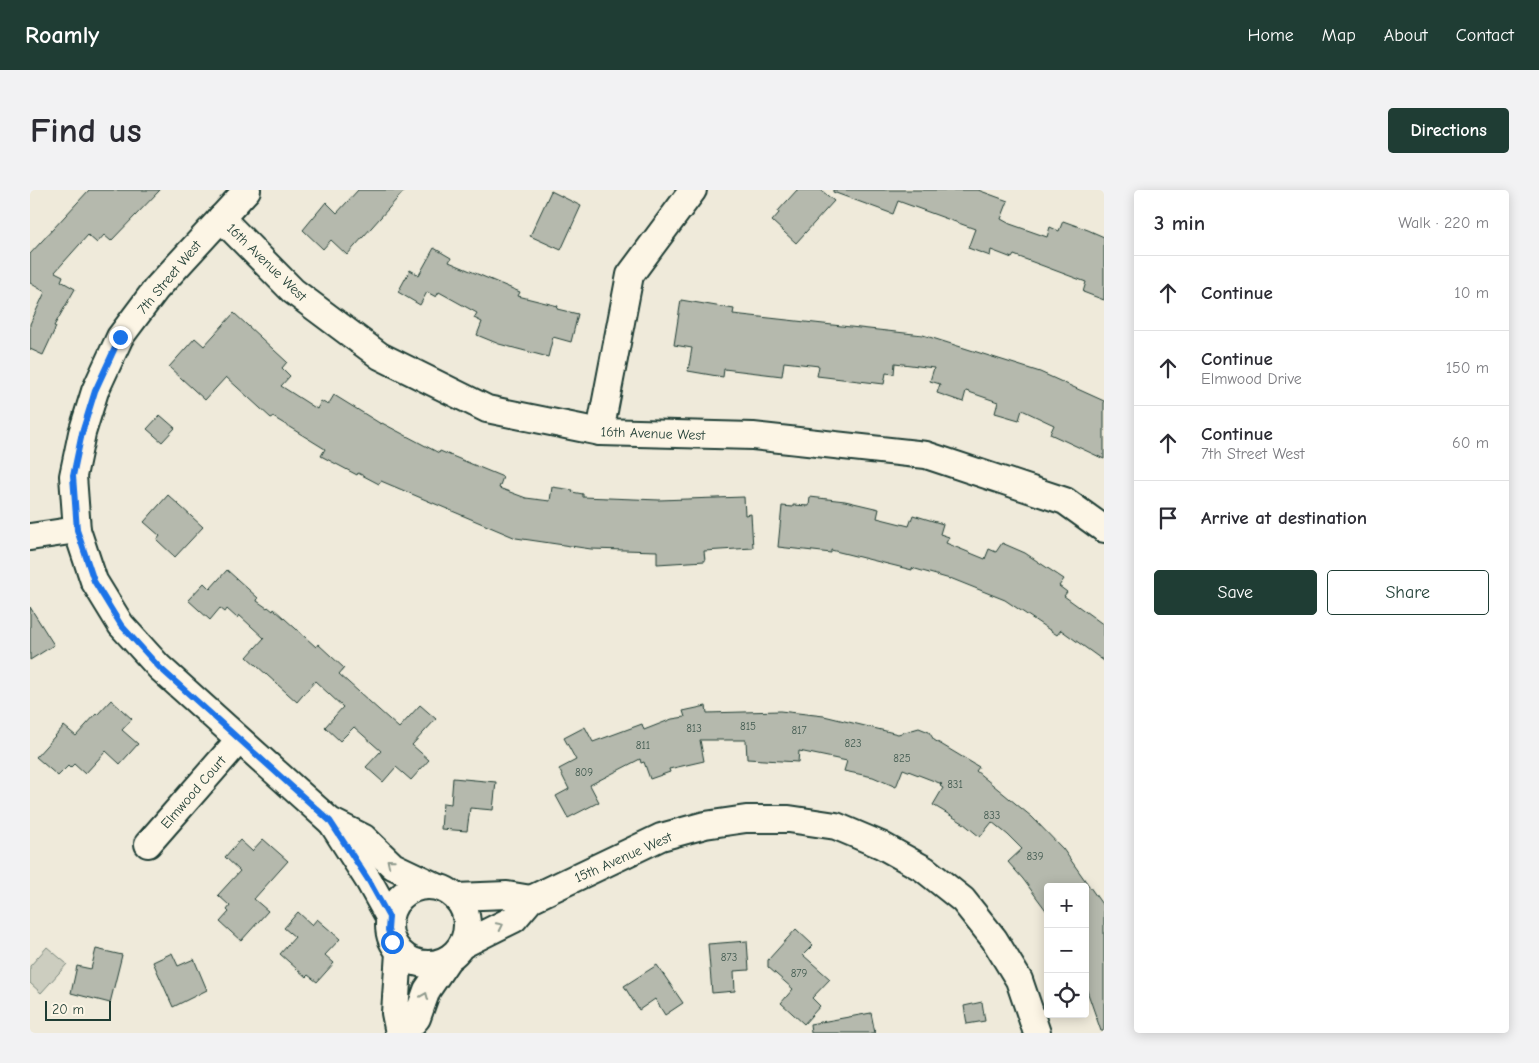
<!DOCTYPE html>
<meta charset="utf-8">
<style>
:root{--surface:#fff;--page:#f2f2f3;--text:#2b2b33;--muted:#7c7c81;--line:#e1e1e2;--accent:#1f3d34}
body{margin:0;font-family:"Comic Neue",sans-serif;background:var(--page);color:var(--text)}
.controls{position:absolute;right:15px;bottom:15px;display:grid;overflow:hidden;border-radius:5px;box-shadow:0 2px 12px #0003}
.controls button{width:45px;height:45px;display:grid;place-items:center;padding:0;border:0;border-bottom:1px solid var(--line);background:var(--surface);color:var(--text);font:25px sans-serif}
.scale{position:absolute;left:15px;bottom:12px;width:66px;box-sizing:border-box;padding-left:5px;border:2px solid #1f3d34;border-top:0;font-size:14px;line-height:18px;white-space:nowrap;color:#1f3d34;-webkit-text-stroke:4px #fcf5e5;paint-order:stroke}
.stop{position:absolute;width:15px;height:15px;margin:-11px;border:4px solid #1a73e8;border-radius:50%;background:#fff}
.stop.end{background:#1a73e8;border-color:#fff;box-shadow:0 1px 5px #0008}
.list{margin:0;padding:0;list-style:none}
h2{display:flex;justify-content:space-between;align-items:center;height:65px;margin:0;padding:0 20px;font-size:21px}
h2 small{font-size:16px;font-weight:400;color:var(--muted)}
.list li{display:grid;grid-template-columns:32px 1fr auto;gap:15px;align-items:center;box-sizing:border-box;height:75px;padding:0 20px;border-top:1px solid var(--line)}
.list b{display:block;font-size:19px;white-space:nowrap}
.list p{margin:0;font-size:16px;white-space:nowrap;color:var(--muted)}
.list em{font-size:16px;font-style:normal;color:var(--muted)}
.actions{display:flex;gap:10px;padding:15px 20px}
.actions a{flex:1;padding:11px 0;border:1px solid var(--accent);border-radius:5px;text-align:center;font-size:18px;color:var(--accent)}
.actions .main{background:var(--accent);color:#fff}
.icon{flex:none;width:28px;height:28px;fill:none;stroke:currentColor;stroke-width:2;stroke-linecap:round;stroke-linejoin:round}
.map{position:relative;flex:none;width:1074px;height:843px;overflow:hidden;border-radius:5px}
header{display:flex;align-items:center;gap:30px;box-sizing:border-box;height:70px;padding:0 25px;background:var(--accent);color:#fff}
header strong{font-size:24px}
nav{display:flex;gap:28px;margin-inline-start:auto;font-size:18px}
.intro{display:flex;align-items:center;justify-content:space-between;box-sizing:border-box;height:120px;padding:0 30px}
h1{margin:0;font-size:35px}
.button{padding:12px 22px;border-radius:5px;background:var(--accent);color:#fff;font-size:18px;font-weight:700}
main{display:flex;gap:30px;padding:0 30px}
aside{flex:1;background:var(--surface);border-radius:5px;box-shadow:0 2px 12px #0003}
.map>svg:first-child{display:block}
.green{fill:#cccdbf;stroke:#76857a}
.building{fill:#b5b9ad;stroke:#1f3d34}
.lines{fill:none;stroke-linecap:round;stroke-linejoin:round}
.minor-casing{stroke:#1f3d34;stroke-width:30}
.minor{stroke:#fcf5e5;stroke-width:26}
.oneway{stroke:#8e998c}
.route{stroke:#1a73e8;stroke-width:6}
.labels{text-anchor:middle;stroke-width:4.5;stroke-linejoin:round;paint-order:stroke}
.number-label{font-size:11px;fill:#445c52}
.street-label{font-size:14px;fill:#1f3d34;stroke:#fcf5e5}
</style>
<header>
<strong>Roamly</strong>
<nav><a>Home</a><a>Map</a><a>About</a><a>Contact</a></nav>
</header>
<div class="intro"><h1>Find us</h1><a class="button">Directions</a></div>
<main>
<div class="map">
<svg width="1074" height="843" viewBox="0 0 1074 843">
<rect width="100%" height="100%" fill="#efeada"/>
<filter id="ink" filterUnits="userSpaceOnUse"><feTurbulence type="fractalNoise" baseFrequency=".02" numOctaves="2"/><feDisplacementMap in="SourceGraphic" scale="10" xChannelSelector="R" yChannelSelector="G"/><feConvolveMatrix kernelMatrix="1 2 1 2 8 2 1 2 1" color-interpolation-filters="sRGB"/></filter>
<g filter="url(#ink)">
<polygon class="green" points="17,757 37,774 11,803 0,793 0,776"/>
<g class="building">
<polygon points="59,0 130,0 81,51 74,45 67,53 58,45 25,82 33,86 31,91 45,99 24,136 26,137 13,165 0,159 0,134 15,102 0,93 0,64"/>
<polygon points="328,0 375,0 317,65 301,50 293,59 273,40 296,12 307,23"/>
<polygon points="767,0 791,0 804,11 766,53 742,31 749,23 748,21"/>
<polygon points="803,0 948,0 978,11 971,29 980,34 1017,47 1020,37 1029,41 1033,31 1058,40 1074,47 1074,110 1053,102 1056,92 984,65 982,68 961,60 960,66 938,58 945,39 868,11 863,24 803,2"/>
<polygon points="521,1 551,16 531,60 500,46"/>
<polygon points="404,58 421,68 419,72 490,102 488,106 528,116 527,119 548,124 541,152 523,147 518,167 469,154 447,145 452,132 444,128 447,123 409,102 406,107 397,102 390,115 368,102 380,80 389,85"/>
<polygon points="651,110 704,119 703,124 893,145 1010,182 1074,211 1074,269 1020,244 1024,235 992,220 989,230 965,223 968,212 936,201 933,212 907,203 910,194 900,191 904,178 865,173 864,184 856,183 854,194 787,186 789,176 754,172 752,186 694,179 693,187 658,181 662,158 644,155"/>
<polygon points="204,123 257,172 252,178 260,186 251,196 287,219 291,211 298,215 304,205 351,234 352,233 409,263 410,261 473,287 469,298 496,308 520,311 522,297 543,300 542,302 553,304 553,307 629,310 714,307 715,325 721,324 723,358 674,361 675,371 627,374 627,361 561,359 486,348 351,291 349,294 328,283 327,285 291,266 295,259 243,227 241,228 196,187 175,210 139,177 165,148 174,156"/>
<polygon points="130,225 145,238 132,252 117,239"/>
<polygon points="138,305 173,337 145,367 127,350 130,346 114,332"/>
<polygon points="780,307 815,311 849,319 847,328 879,336 883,325 913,334 910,344 919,347 916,353 955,369 959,359 966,362 972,353 995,363 1034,389 1029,396 1037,402 1034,406 1074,435 1074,471 1031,440 1027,445 975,410 920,388 920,389 882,378 882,380 801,360 801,363 748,357 752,316 763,317 763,315 779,316"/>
<polygon points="197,380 228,408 227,411 237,418 238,417 243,421 244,419 286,457 288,454 314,478 309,484 369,538 390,515 406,529 382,555 399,570 381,590 366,577 353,592 336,577 351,561 324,537 310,551 295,537 313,517 285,491 267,512 217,467 234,448 209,425 207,428 197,419 195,422 190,418 180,430 158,410 174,393 180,399"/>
<polygon points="0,417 24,455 0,470"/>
<polygon points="81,510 102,529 92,540 108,554 90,574 76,561 55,584 44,574 40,578 38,576 28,586 6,567 34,536 46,546 66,524 67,525"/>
<polygon points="676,516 677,523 750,521 794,526 868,544 889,538 899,542 904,550 949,577 946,581 1002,627 1033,659 1074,717 1074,841 1071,841 1055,795 1055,697 1018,697 1018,723 993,689 978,672 992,659 978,645 962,632 950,647 933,633 903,615 913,598 910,596 912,594 873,579 866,597 843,587 814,581 817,571 769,561 768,572 717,569 716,550 670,550 674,571 639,579 640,582 620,589 614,572 611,573 610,569 560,595 569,612 538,628 526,606 539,599 529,579 546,570 534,548 555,537 563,552 612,534 614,540 642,529 655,527 653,521"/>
<polygon points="423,588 466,592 463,620 440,618 437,641 411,639 413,613 421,614"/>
<polygon points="233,649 258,671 224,709 238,721 211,751 190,732 199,722 197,720 200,716 188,705 210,681 195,667 210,650 222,661"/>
<polygon points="268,722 282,735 287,729 310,749 295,765 304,773 287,792 278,785 276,787 250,764 265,747 254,738"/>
<polygon points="766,739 783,755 773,765 800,789 782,808 790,816 774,834 751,813 763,799 738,777 738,770"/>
<polygon points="717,751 719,780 704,781 705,801 682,803 678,754"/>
<polygon points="66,759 92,765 80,813 41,803 47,776 61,779"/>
<polygon points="142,763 148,776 164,769 177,800 143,817 123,772"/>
<polygon points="627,775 653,813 635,825 625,809 609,820 594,796"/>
<polygon points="952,812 955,831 937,834 934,816"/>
<polygon points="841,823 845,843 781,843 780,834"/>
</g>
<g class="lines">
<defs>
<g id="minor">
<polyline points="217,0 126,99 90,147 65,201 52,243 43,286 47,340 64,391 91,435 129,477 300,631 334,648 363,676 403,695"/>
<polyline points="191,28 263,101 350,166 457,219 570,242 723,246 896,265 1035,311 1074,339"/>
<polyline points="570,242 600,85 663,0"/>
<polyline points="0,347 47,340"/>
<polyline points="302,633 339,691 359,727"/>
<polyline points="118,654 209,550"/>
<circle cx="398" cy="735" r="39"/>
<polyline points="426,707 477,705 501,709"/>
<polyline points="432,755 484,729 501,709 631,647 675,635 716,629 759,629 806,636 851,655 894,679 933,710 964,749 989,790 1007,843"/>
<polyline points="369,843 365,823 369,762"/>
<polyline points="374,843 387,828 397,800 418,769"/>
</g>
</defs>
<use href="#minor" class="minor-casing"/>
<use href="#minor" class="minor"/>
</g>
<defs><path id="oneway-chevron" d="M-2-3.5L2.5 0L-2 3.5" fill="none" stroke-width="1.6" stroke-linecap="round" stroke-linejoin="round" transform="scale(1.25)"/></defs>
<g class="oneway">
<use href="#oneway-chevron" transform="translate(360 672) rotate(-141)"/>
<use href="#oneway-chevron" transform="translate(470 736) rotate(-26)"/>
<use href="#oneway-chevron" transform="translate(395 806) rotate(-68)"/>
</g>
</g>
<g class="lines" filter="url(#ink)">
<polyline class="route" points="90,147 65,201 52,243 43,286 47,340 64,391 91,435 129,477 300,631 339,691 359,727 358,740 362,752"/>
</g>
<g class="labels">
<g class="number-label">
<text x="718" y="540">815</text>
<text x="664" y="542">813</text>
<text x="769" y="544">817</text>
<text x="823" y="557">823</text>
<text x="613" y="559">811</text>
<text x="872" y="572">825</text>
<text x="554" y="586">809</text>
<text x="925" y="598">831</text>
<text x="962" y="629">833</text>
<text x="1005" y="670">839</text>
<text x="699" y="771">873</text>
<text x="769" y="787">879</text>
</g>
<g class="street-label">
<text transform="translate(237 72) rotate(44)" y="5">16th Avenue West</text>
<text transform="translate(139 87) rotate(-50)" y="5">7th Street West</text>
<text transform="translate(623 243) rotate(2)" y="5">16th Avenue West</text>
<text transform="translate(163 602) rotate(-49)" y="5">Elmwood Court</text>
<text transform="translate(593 667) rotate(-24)" y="5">15th Avenue West</text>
</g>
</g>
</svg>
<div class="controls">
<button>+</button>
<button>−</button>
<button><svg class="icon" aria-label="locate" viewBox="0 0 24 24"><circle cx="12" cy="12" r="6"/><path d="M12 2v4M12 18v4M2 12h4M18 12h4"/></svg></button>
</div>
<div class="scale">20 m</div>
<div class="stop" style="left:362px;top:752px"></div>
<div class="stop end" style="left:90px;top:147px"></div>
</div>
<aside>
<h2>3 min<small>Walk · 220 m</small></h2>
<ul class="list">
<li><svg class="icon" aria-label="ahead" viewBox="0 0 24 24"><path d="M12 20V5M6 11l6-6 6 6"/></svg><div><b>Continue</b></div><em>10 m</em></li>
<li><svg class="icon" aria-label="ahead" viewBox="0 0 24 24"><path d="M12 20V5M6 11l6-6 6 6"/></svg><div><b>Continue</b><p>Elmwood Drive</p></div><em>150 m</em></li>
<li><svg class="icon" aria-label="ahead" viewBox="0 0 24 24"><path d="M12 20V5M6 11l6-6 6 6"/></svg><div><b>Continue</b><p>7th Street West</p></div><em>60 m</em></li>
<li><svg class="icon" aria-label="arrive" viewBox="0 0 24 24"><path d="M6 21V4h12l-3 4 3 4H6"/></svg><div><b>Arrive at destination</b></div></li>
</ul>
<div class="actions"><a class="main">Save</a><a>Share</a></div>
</aside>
</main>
